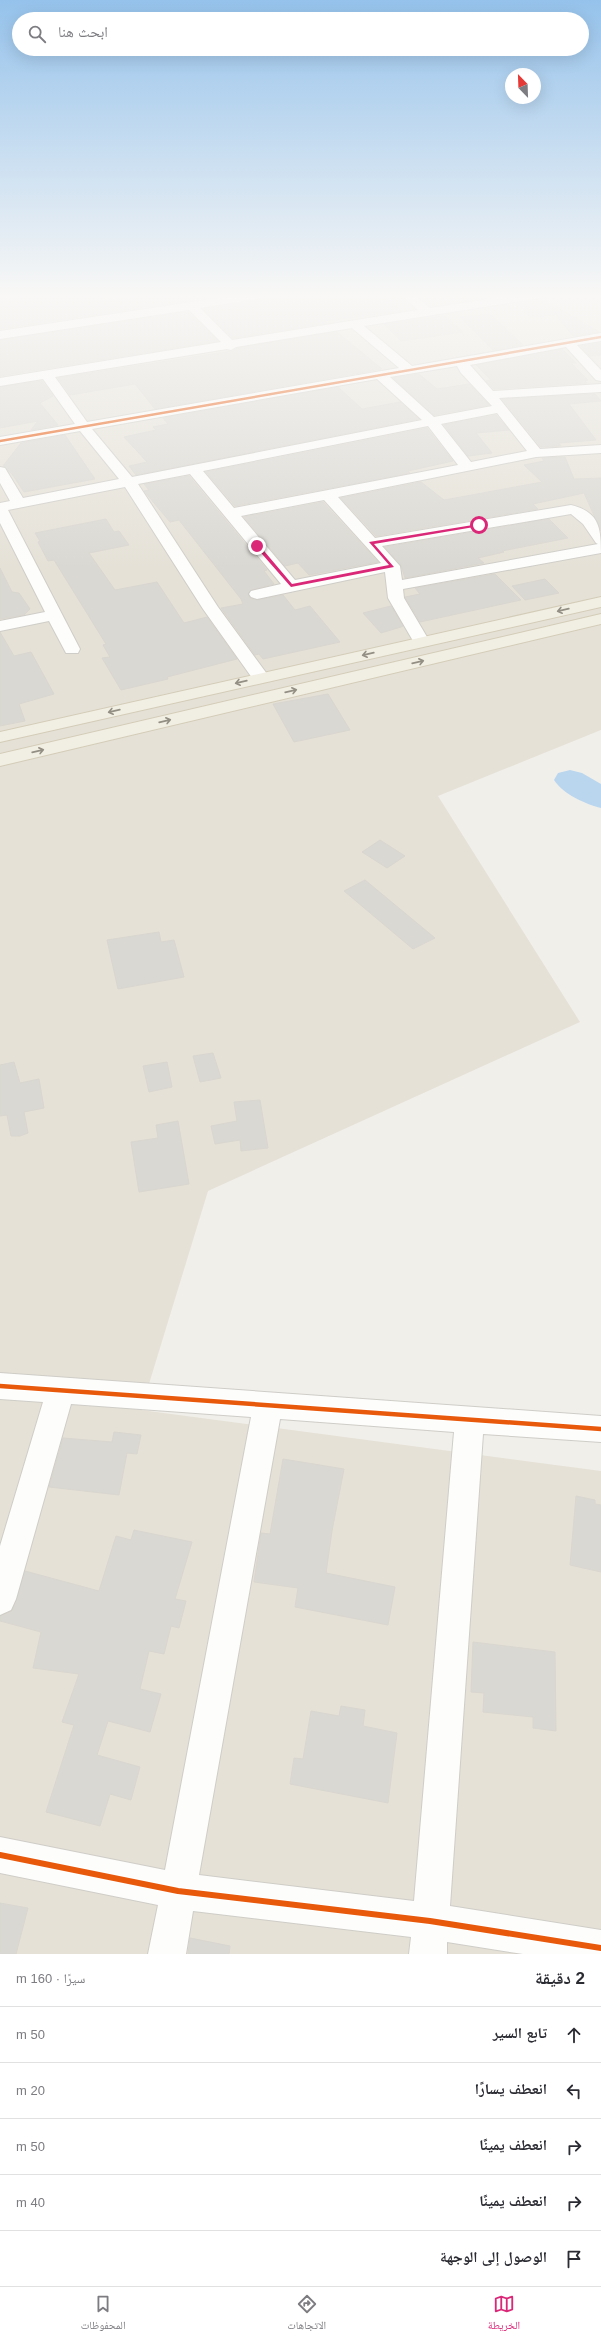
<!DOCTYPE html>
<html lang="ar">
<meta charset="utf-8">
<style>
:root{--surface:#fff;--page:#f2f2f3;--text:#2b2b33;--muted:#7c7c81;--line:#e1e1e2;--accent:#db2777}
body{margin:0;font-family:Helvetica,"Noto Naskh Arabic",sans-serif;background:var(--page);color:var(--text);direction:rtl}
.compass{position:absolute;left:505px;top:68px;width:36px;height:36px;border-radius:50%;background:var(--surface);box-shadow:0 4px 16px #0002;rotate:337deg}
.stop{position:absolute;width:12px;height:12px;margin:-9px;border:3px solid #db2777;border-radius:50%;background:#fff}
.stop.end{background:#db2777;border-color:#fff;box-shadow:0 1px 4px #0008}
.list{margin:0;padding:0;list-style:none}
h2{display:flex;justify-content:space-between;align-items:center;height:52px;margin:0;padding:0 16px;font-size:17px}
h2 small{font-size:13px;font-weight:400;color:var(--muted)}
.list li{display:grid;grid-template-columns:26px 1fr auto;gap:12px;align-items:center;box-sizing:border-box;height:56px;padding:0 16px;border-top:1px solid var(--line)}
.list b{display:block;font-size:15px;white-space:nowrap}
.list em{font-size:13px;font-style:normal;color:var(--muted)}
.icon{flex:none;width:22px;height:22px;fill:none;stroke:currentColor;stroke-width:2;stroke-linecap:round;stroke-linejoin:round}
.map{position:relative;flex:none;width:601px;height:1954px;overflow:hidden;direction:ltr}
.search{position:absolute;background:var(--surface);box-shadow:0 4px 16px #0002;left:12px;right:12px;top:12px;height:44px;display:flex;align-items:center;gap:10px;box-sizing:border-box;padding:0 14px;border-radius:22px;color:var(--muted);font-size:15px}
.sheet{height:332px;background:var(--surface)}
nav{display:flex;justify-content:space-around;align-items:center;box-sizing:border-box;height:56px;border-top:1px solid var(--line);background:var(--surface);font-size:11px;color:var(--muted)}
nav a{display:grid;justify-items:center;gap:2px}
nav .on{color:var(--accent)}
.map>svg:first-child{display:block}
.residential{fill:#e5e1d7}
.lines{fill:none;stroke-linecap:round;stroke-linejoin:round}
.river{fill:#bad6ef;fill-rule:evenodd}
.building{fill:#dad8d2;stroke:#d9d6d0}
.minor-casing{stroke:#cfcdc7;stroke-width:2}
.major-casing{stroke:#d3ccb7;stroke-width:2}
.minor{fill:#fdfdfc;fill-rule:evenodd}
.major{fill:#f1eee3;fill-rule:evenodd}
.cycleway-far2-casing{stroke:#fff;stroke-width:4}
.cycleway-far1-casing{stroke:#fff;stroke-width:7}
.cycleway-casing{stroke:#fff;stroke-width:8}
.cycleway-far2{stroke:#e8590c;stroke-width:2.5}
.cycleway-far1{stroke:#e8590c;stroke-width:4.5}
.cycleway{stroke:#e8590c;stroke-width:6}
.oneway{stroke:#948f84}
.route{fill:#db2777}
</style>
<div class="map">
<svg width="601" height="1954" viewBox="0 0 601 1954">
<rect width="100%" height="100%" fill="#f1efea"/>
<polygon class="residential" points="0,295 601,295 601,730 438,796 580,1022 208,1191 141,1410 601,1471 601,1954 0,1954"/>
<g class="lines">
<path class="river" d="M570 770 582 773 601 784V808C585 804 563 794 554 780L558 773Z"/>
</g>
<g class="building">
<polygon points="27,295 100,295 106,301 146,295 203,295 206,298 0,329 0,299"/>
<polygon points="287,295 381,295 402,311 324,321 327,323 233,338 203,309"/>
<polygon points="542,298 546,301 599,332 573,336 556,315 530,317 518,303"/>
<polygon points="188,312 218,341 0,376 0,340"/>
<polygon points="490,314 523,345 493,350 460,317"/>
<polygon points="445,316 463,332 401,341 384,324"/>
<polygon points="337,332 382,369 155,409 135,384 70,395 58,378 232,351 237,348"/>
<polygon points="601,343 601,355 590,356 581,346"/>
<polygon points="562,349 576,363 571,363 588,380 585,381 587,383 494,389 486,381 491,380 476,365"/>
<polygon points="419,374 437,389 469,384 489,405 434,415 393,378"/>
<polygon points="42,381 53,396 40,403 58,425 31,430 38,421 0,428 0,387"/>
<polygon points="338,387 362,409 400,402 419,419 136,475 129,466 147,462 124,437 156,430 153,427 168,424 163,418"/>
<polygon points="595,394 601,401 569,404 596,440 559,443 561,446 541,447 502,399"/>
<polygon points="496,415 509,430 476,433 492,453 468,456 444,425"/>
<polygon points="427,428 453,461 408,471 410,473 235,506 206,472"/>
<polygon points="65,435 95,479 24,492 12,474 3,466 21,443"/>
<polygon points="565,457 574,479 601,478 601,531 584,493 533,504 538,509 376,536 341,498 421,482 444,500 542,482 524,465 544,461 542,458"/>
<polygon points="189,476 267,570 264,571 274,584 251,590 248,593 250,598 257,600 283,595 295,610 310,606 340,642 263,659 259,654 255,655 221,608 243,604 241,599 179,520 170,522 144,491 149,490 144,484"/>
<polygon points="323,502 378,562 309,575 298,563 285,566 244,517"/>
<polygon points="106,519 114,532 119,531 129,545 89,553 115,590 157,582 184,623 207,617 237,659 167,677 168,679 121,690 102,658 110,657 103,645 106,644 54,560 48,561 38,542 40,541 35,533"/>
<polygon points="549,519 568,538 502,551 504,552 478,558 484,563 405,578 401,565 385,547"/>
<polygon points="0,568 12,592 19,593 30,609 24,615 0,619"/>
<polygon points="495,574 521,600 420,622 405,597 420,594 415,588"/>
<polygon points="545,579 559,593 525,600 512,586"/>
<polygon points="391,606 403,626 401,627 381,633 363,613"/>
<polygon points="0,632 14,656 31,652 54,694 19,704 25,721 0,726"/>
<polygon points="328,694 350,730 294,742 273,704"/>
<polygon points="380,840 405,856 387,868 362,852"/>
<polygon points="365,880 435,938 413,949 344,891"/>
<polygon points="159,932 161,942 174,940 184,977 118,989 107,940"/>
<polygon points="213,1053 221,1078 200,1082 193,1056"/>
<polygon points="14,1062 20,1083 39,1079 44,1108 24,1112 28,1133 20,1136 11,1136 7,1115 0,1116 0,1065"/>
<polygon points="167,1062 172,1087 149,1092 143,1066"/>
<polygon points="260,1100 268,1148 241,1151 240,1140 215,1144 211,1126 237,1121 234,1102"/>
<polygon points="178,1121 189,1184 139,1192 131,1142 158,1138 156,1125"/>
<polygon points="114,1432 141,1435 137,1454 127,1453 119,1495 49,1487 63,1438 112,1442"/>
<polygon points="283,1459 344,1469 332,1531 326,1573 395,1587 388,1625 295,1607 298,1588 254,1582 261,1533 270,1534"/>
<polygon points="576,1496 595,1500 595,1504 601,1505 601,1572 570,1565"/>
<polygon points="134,1530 192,1542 175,1599 186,1601 179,1628 171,1626 164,1654 149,1651 140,1689 161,1694 150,1732 108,1721 97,1755 140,1767 131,1800 110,1794 100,1826 46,1812 74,1725 62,1722 79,1674 33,1668 41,1632 0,1621 0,1616 12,1611 25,1571 99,1591 116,1536 131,1540"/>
<polygon points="473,1642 555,1652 556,1731 533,1728 533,1717 483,1712 484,1693 471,1692"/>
<polygon points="341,1706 365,1710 363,1726 397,1733 388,1803 290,1784 294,1758 303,1759 311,1711 339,1716"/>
<polygon points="0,1903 28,1908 16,1954 0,1954"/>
<polygon points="190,1938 230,1946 229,1954 188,1954"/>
</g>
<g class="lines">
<defs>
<g id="minor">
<path d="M238 295H267L261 298 200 308 232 340 418 310 401 295H414L430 308 515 295H545L539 298 364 326 412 366 601 333V341L577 345 601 370V381L596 380 566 347 470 365 493 391 601 384V392L499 398 540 449 601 445V453L536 457 338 497 375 538 571 505C599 512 601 527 601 553L403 589 404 598 430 642 428 646H416L388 598 385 572 257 599 251 597 249 594 251 591 281 584 190 474 138 484 218 607 270 678 267 682H255L203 609 125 487 8 510 80 649 78 653H66L49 621 0 631V621L45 612 0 523V503L10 501 0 483V467L5 468 23 498 119 479 80 431 0 445V437L75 424 43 379 0 386V378L221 342 189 310 0 339V331ZM352 328 399 368 87 422 55 377 227 349 231 350 236 347ZM457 366 461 373 492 406 434 417 390 377ZM377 379 422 420 132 477 92 429ZM497 413 527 451 471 462 441 424ZM428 426 458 465 234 508 203 471ZM324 500 381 563 295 580 241 516ZM571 514 583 524 596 543 598 544 402 580 400 566 382 546Z"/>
<path d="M0 1373 601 1416V1442L483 1434 450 1906 601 1930V1954H523L447 1942V1954H409L411 1937 193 1911 186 1954H148L158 1905 0 1873V1837L165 1870 251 1417 71 1404 16 1599 11 1610 0 1615V1546L43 1402 0 1399ZM280 1419 454 1432 414 1901 199 1875Z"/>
</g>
<g id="major">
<polygon points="601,597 601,607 0,742 0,732"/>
<polygon points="601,614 601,624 0,766 0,754"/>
</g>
</defs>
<use href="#minor" class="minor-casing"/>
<use href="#major" class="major-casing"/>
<use href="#minor" class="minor"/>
<use href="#major" class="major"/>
<defs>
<polyline id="cycleway-far2" points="0,441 601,337"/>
<polyline id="cycleway-far1" points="0,1386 601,1429"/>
<polyline id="cycleway" points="0,1855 178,1891 430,1921 601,1948"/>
</defs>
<use href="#cycleway-far2" class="cycleway-far2-casing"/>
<use href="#cycleway-far1" class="cycleway-far1-casing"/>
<use href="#cycleway" class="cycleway-casing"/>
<use href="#cycleway-far2" class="cycleway-far2"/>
<use href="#cycleway-far1" class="cycleway-far1"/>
<use href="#cycleway" class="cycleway"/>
</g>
<defs><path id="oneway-shaft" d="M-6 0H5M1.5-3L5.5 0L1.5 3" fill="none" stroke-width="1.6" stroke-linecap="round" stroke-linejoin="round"/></defs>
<g class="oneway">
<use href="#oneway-shaft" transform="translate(563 610) rotate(167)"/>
<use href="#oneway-shaft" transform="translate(368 654) rotate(167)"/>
<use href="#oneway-shaft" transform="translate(418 662) rotate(-13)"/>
<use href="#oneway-shaft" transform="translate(241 682) rotate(167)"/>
<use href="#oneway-shaft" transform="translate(291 691) rotate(-13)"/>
<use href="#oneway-shaft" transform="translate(114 711) rotate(167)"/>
<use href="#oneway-shaft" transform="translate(165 721) rotate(-13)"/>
<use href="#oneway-shaft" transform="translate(38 751) rotate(-13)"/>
</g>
<linearGradient id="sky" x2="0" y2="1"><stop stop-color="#95c2eb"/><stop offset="0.52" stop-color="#f9f8f6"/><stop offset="1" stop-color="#f9f8f6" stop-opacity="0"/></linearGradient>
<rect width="601" height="569" fill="url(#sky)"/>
<polygon class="route" points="479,524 480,526 374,544 394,567 291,587 255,546 259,545 292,584 389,565 369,542"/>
</svg>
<svg class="compass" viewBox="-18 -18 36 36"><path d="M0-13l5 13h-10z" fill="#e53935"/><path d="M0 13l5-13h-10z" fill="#7c7c81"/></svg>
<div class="stop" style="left:479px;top:525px"></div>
<div class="stop end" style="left:257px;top:546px"></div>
<div class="search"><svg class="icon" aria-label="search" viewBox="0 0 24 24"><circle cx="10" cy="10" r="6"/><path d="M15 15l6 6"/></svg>ابحث هنا</div>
</div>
<section class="sheet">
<h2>2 دقيقة<small>سيرًا · 160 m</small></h2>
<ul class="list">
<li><svg class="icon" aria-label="ahead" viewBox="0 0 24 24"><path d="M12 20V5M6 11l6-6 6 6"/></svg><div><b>تابع السير</b></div><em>50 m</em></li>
<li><svg class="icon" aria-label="left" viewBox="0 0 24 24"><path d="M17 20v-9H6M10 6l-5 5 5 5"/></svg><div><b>انعطف يسارًا</b></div><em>20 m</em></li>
<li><svg class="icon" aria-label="right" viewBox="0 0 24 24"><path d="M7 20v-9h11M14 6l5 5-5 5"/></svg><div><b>انعطف يمينًا</b></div><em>50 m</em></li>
<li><svg class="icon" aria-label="right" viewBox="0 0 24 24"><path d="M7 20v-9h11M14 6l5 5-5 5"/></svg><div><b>انعطف يمينًا</b></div><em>40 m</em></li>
<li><svg class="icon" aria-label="arrive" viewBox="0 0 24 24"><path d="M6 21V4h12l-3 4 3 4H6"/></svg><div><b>الوصول إلى الوجهة</b></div></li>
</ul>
</section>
<nav>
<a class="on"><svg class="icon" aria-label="map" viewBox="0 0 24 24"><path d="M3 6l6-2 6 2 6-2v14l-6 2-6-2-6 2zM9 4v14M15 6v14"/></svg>الخريطة</a>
<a><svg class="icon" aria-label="directions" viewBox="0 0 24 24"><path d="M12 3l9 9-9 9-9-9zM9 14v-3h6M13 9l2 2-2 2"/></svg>الاتجاهات</a>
<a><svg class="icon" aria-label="saved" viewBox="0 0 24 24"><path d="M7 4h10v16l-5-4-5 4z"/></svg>المحفوظات</a>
</nav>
